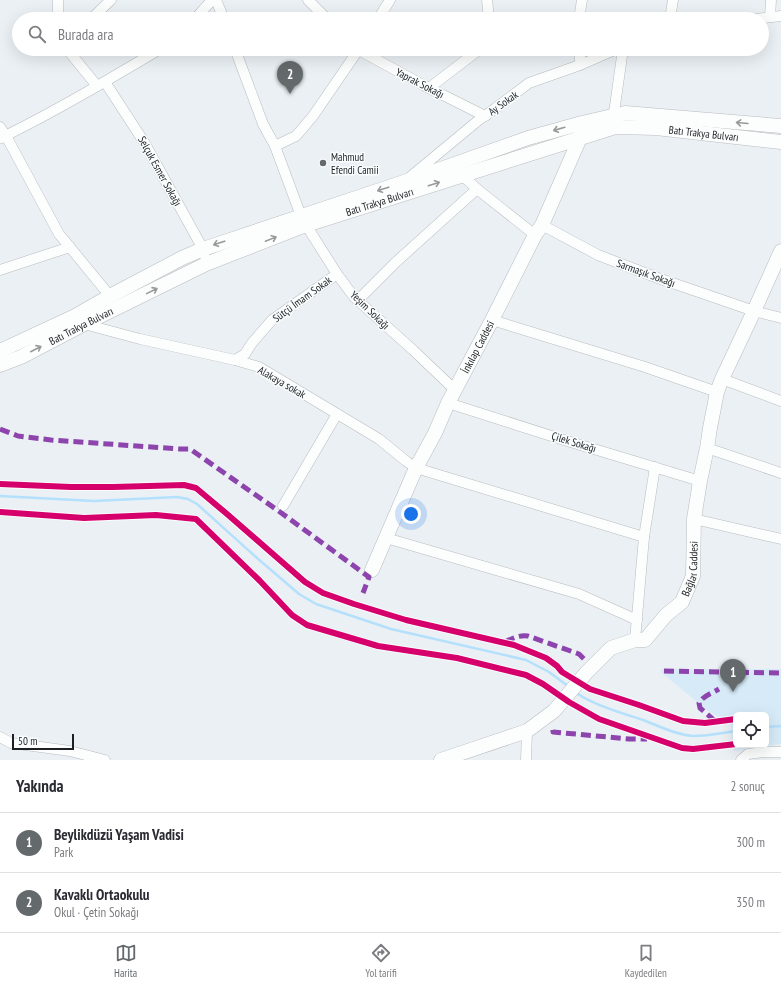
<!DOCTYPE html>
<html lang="tr">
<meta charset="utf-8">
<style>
:root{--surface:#fff;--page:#f2f2f3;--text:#2b2b33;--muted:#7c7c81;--line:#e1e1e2;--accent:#64696c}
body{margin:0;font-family:"PT Sans Narrow",sans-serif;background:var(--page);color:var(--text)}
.controls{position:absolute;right:12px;bottom:12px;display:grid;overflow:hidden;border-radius:6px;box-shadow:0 4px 16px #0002}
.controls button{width:36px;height:36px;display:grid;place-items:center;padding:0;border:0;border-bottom:1px solid var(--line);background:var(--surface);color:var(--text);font:20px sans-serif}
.scale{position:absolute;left:12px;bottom:10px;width:62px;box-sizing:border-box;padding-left:4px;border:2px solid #1c2022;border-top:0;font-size:11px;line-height:14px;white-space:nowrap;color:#1c2022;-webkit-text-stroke:3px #fafdfe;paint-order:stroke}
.you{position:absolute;left:411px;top:514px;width:14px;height:14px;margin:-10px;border:3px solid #fff;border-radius:50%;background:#1a73e8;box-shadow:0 0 0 6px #1a73e833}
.badge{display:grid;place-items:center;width:26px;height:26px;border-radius:50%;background:var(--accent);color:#fff;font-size:13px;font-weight:700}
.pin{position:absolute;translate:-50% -33px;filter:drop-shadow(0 1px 2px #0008)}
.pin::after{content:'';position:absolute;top:21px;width:14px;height:12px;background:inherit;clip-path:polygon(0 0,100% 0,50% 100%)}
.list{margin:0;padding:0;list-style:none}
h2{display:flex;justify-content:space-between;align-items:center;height:52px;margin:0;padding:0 16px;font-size:17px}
h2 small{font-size:13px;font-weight:400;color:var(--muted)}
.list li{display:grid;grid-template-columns:26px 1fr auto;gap:12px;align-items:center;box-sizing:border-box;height:60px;padding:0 16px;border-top:1px solid var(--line)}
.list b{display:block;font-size:15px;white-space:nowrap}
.list p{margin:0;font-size:13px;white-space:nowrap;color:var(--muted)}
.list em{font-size:13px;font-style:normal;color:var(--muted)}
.icon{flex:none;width:22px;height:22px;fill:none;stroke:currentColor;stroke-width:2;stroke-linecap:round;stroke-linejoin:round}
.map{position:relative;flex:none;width:781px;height:760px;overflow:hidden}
.search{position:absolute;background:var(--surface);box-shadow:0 4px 16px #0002;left:12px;right:12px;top:12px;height:44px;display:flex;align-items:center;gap:10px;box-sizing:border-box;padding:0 14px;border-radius:22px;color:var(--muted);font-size:15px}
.sheet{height:172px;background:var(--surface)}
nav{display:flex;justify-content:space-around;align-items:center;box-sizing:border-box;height:56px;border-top:1px solid var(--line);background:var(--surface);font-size:11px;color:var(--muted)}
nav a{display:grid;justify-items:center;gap:2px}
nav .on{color:var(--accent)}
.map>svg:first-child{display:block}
.green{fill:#d6eaf7;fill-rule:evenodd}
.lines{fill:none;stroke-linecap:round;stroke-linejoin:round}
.stream{stroke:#b5e0fc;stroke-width:2.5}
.street-casing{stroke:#b8bcbf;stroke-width:11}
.secondary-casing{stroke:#b8bcbf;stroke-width:15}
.street{stroke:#fcfdfd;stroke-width:10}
.secondary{stroke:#fcfdfd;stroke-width:14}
.quiet{stroke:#8e44ad;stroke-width:5;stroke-dasharray:10 5;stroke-linecap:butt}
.cycleway-casing{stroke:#fafdfe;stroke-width:8}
.cycleway{stroke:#d6006c;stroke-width:6}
.oneway{stroke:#979a9a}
.poi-dot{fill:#64696c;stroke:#fafdfe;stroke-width:1.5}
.labels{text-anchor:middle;stroke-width:3;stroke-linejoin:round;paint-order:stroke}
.street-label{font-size:11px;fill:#1c2022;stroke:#fafdfe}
.poi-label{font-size:11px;fill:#1c2022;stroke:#fafdfe;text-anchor:start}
</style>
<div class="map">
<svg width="781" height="760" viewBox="0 0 781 760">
<rect width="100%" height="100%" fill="#eaf0f4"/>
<path class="green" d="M661 669H781V744L762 746 734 751 731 725 707 710 662 673ZM736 715H766V745H736Z"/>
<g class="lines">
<g class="stream">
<polyline points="0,496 94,501 177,497 188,499 197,504 257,558 299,594 316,604 391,629 526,660 549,672 568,686"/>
<path d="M575 692C593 705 622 713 643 720 659 726 676 735 693 736 707 736 722 733 736 731"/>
<polyline points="766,727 781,726"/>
</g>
<defs>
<g id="street">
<polyline points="216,0 224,19"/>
<polyline points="308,0 327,19"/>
<polyline points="487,0 489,19"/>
<polyline points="770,17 771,0"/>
<polyline points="58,19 58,0"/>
<polyline points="91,19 111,0"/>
<polyline points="195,19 212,0"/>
<polyline points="378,19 390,0"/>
<polyline points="579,19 582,0"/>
<polyline points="670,19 673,0"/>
<polyline points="756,19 781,16"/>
<polyline points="67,49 97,86"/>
<polyline points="235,49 263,124 275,146 301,216 306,225 337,274 354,297 413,350 455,390"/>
<polyline points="357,49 423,85 485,116"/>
<polyline points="580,49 580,65"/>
<polyline points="105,82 144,142 203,249 204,255"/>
<polyline points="429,88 480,49"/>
<polyline points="613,120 623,49"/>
<polyline points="0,127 6,136 59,234 110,296"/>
<path d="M1 138C56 111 108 80 160 49"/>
<polyline points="275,146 296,136 313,116 359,49"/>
<polyline points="462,175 477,189 535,235"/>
<polyline points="410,177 480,119 485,116 529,83 580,65 617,49"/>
<polyline points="542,225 598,255 658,278 754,311 781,318"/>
<polyline points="0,270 70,247"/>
<polyline points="358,300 396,262 477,189"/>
<polyline points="492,320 645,367 717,392"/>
<polyline points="84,324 140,339 235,360 259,367 379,439 406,461 416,468 644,537"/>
<polyline points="235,360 245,354 252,343 272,320 337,274"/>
<polyline points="722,379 781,401"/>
<polyline points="448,403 564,440 700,481"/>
<polyline points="707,448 781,473"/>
<polyline points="283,506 337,414"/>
<polyline points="694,519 781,539"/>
<polyline points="386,538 579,594 637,620"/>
<polyline points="635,640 644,537 655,467"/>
<polyline points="0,737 11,743 70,751 105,760"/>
<polyline points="526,760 527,731"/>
<polyline points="741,760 748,754 764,752 781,752"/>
</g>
<g id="secondary">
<polyline points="0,351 75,316 110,296 182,258 203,249 404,182 528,138 582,123 625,113 781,126"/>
<path id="s1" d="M0 365 21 357 84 324 206 264 306 225 612 128 616 127 656 128 781 142"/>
<path id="s2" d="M372 570 416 468 435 433 448 403 492 320 535 235 542 225 580 138 581 133"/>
<path id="s3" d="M441 760 527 731 554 711 586 673 611 648 635 640H645L666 615 682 602 693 576 694 519 700 481 707 448 710 428 717 392 722 379 754 311 781 251"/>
</g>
</defs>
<use href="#street" class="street-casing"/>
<use href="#secondary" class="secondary-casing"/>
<use href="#street" class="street"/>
<use href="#secondary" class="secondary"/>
<g class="quiet">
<polyline points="0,429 18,436 51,440 180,449 190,449 280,512 369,577 363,593"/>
<path d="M505 642C513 638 519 635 528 636L579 654 586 661"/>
<polyline points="664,671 781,673"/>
<path d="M715 721 700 708 699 703C703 696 712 693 719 689"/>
<polyline points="553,730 553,732 629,739 647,739"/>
</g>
<defs>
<g id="cycleway">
<polyline points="0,484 71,487 113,487 184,485 196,488 227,514 305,582 323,593 354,604 406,620 514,645 546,658 557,666 562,672 590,689 639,705 683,721 705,723 736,719"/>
<polyline points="0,512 84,518 156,515 196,519 260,581 292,615 307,625 378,646 457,658 526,675 543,684 569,702 599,719 682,748 693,749 736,744"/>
</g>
</defs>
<use href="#cycleway" class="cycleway-casing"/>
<use href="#cycleway" class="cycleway"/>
</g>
<defs><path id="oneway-shaft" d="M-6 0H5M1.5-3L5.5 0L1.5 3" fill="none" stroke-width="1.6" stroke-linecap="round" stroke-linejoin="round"/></defs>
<g class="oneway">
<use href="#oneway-shaft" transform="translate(742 123) rotate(-175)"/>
<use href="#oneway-shaft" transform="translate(559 129) rotate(164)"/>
<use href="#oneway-shaft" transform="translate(434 184) rotate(-18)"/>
<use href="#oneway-shaft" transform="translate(383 189) rotate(162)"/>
<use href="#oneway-shaft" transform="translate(271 239) rotate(-22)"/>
<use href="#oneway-shaft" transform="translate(219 243) rotate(162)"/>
<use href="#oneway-shaft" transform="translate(152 291) rotate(-26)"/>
<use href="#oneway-shaft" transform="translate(36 349) rotate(-27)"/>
</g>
<circle class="poi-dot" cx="323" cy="163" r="4"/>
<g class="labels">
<g class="street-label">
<text transform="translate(420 83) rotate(27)" y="4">Yaprak Sokağı</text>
<text transform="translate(503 103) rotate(-36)" y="4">Ay Sokak</text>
<text dy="4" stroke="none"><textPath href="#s1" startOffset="750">Batı Trakya Bulvarı</textPath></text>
<text transform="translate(160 171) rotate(61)" y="4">Selçuk Esmer Sokağı</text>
<text dy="4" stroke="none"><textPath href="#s1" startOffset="414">Batı Trakya Bulvarı</textPath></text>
<text transform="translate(646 273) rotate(20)" y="4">Sarmaşık Sokağı</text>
<text transform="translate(302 299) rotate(-36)" y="4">Sütçü İmam Sokak</text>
<text transform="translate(370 310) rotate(44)" y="4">Yeşim Sokağı</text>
<text dy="4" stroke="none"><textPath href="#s1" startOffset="90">Batı Trakya Bulvarı</textPath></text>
<text dy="4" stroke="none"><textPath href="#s2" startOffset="247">İnkılap Caddesi</textPath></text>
<text transform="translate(282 382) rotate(30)" y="4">Alakaya sokak</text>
<text transform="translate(574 442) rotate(17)" y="4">Çilek Sokağı</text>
<text dy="4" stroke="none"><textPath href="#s3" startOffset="333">Bağlar Caddesi</textPath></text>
</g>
<g class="poi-label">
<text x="331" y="161">Mahmud<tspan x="331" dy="13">Efendi Camii</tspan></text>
</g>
</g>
</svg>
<div class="controls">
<button><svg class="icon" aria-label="locate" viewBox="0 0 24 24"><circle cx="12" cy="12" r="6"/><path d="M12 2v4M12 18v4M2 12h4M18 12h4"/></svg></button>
</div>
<div class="scale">50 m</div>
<div class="you"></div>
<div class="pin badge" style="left:733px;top:692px">1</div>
<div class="pin badge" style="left:290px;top:94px">2</div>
<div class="search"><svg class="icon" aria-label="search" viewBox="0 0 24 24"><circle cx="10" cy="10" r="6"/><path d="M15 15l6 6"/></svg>Burada ara</div>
</div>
<section class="sheet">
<h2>Yakında<small>2 sonuç</small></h2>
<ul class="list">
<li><span class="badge">1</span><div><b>Beylikdüzü Yaşam Vadisi</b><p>Park</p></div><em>300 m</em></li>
<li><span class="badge">2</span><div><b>Kavaklı Ortaokulu</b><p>Okul · Çetin Sokağı</p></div><em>350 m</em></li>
</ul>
</section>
<nav>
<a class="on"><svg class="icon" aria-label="map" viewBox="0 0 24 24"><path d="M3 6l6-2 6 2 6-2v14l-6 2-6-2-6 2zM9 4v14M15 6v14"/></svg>Harita</a>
<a><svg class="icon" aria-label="directions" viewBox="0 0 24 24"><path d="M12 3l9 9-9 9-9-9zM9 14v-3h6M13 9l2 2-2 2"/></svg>Yol tarifi</a>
<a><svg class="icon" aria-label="saved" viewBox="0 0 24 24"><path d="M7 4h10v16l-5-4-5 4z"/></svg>Kaydedilen</a>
</nav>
